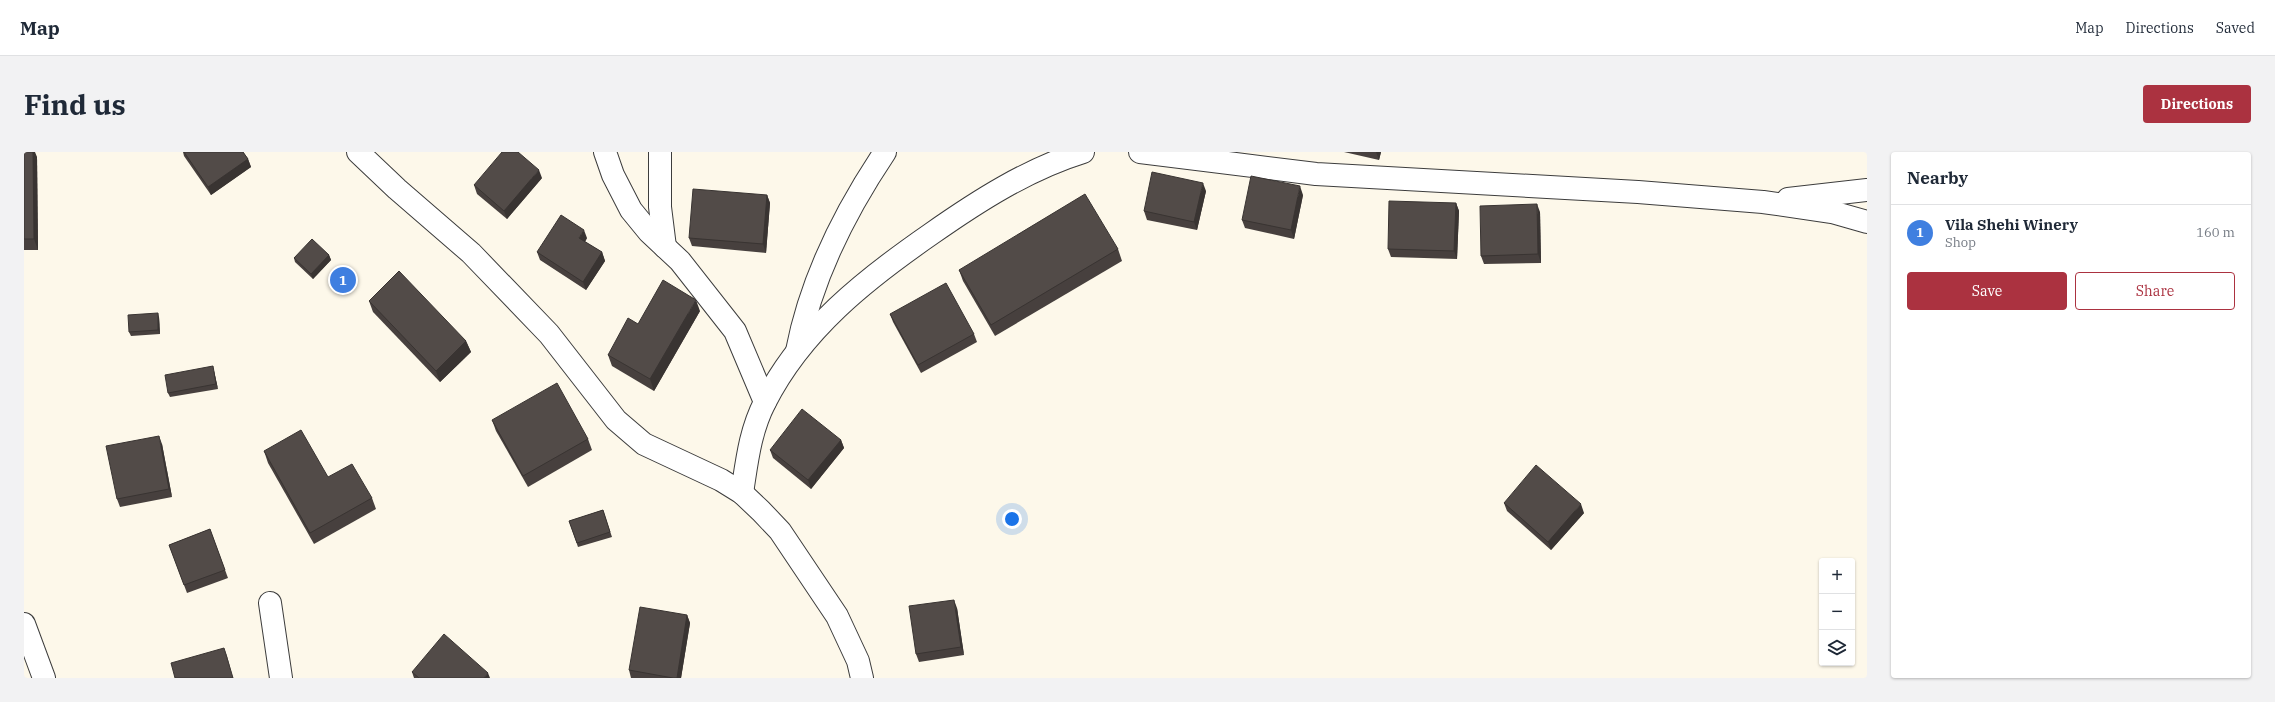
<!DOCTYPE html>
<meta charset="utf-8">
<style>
:root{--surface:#fff;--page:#f2f2f3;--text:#1f2937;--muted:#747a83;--line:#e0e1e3;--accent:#ab3240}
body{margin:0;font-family:"IBM Plex Serif",serif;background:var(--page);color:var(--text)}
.controls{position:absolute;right:12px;bottom:12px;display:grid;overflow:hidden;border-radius:4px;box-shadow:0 1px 3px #0004}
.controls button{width:36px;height:36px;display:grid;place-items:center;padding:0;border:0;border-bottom:1px solid var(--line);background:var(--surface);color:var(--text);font:20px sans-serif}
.you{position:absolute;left:988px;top:367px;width:14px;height:14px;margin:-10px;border:3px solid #fff;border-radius:50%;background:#1a73e8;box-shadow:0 0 0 6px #1a73e833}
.badge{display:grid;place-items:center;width:26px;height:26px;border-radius:50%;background:var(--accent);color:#fff;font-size:13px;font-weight:700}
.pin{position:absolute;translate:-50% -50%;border:2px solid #fff;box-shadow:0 1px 4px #0006}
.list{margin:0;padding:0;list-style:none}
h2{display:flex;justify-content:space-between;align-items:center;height:52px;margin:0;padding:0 16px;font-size:17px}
h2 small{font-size:13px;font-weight:400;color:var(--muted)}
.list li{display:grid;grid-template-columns:26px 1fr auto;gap:12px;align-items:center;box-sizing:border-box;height:56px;padding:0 16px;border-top:1px solid var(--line)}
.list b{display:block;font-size:15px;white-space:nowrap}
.list p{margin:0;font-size:13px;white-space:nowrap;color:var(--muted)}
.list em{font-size:13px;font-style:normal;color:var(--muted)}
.actions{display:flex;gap:8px;padding:12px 16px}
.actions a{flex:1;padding:9px 0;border:1px solid var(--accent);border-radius:4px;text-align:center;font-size:14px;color:var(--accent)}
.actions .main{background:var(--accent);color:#fff}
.icon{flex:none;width:22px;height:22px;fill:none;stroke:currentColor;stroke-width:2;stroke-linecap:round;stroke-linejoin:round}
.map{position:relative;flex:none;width:1843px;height:526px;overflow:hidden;border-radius:4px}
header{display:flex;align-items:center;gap:24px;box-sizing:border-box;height:56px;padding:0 20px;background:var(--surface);border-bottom:1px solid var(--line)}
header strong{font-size:19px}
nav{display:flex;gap:22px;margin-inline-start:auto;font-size:14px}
.intro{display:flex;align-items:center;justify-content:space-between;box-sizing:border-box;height:96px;padding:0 24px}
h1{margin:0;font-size:28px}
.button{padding:10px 18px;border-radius:4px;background:var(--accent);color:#fff;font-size:14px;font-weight:700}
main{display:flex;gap:24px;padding:0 24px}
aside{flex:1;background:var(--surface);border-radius:4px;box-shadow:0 1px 3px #0004}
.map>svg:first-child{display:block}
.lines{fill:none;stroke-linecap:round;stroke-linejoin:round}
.minor-casing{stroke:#3d3d3d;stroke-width:24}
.minor{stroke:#fff;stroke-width:22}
.wall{fill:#47403e}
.shaded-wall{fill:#393432}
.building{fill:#524b48;stroke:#393432}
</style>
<header>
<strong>Map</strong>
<nav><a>Map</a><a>Directions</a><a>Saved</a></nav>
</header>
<div class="intro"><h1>Find us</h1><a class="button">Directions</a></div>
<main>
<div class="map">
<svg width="1843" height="526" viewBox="0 0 1843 526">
<rect width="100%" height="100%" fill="#fdf8ea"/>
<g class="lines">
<defs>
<g id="minor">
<polyline points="334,0 373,37 447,101 525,182 592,268 620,292 697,328 718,341 737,359 756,379 813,464 834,509 838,526"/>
<polyline points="581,0 589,23 607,58 625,80 656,109 711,179 741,250"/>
<polyline points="636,0 636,55 641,95"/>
<polyline points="1116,0 1292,22 1614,40 1739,50 1808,60 1843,70"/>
<polyline points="1764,47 1843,38"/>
<path d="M773 199C787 126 820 61 861 0"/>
<path d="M718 341C723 309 726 279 741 250 778 177 842 127 907 82 954 49 1004 17 1059 0"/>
<polyline points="246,451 257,526"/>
<polyline points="0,472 20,526"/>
</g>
</defs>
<use href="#minor" class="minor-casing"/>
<use href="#minor" class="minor"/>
</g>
<g class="wall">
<polygon points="0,0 13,5 14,98 0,98"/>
<polygon points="159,0 219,0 224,7 227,15 187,43 160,4"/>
<polygon points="1320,0 1357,0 1355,8"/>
<polygon points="518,26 483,67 453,42 450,33"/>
<polygon points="1182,39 1173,78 1123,68 1120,59"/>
<polygon points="743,43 746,51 742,101 668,94 665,86"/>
<polygon points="1279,43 1270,87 1221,76 1218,68"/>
<polygon points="1432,51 1435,59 1433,107 1367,105 1364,97"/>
<polygon points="1516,60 1517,111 1460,112 1457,104"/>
<polygon points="563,86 561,90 578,100 581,109 562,138 516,108 513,100"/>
<polygon points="1094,97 1098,109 971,184 939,129 935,118"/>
<polygon points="305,103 307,108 289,127 271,110 270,106"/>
<polygon points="345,149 442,189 447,200 416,230 349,160"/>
<polygon points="676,159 630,239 588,214 584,203 614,172"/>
<polygon points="866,162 950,182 953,190 897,221 869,170"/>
<polygon points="135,165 136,182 107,184 105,180"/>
<polygon points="190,219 194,237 146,245 144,241"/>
<polygon points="468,268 564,287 568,298 504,335 472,279"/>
<polygon points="817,288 820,296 787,337 749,306 746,298"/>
<polygon points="138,292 148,345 96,355 93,347"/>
<polygon points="240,299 304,325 348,346 352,357 290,392 244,311"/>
<polygon points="1480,351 1560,361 1527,398 1483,359"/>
<polygon points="579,358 588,385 554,395 545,369"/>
<polygon points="186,377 204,426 163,441 145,393"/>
<polygon points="933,456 940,503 895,510 892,502"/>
<polygon points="663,463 666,471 657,526 607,526 605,518"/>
<polygon points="388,520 466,526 390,526"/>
</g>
<g class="shaded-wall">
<polygon points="9,0 11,0 13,5 14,98 10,87"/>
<polygon points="1352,0 1357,0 1355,8"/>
<polygon points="224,7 227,15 187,43 184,35"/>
<polygon points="515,18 518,26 483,67 480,59"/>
<polygon points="1179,31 1182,39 1173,78 1170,70"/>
<polygon points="1276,34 1279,43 1270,87 1267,78"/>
<polygon points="743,43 746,51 742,101 739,92"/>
<polygon points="1432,51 1435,59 1433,107 1430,99"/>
<polygon points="1513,52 1516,60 1517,111 1514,102"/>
<polygon points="560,78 563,86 558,94 555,86"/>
<polygon points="578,100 581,109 562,138 559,130"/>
<polygon points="305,103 307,108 289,127 287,122"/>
<polygon points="672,148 676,159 630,239 626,227"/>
<polygon points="134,161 135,165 136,182 134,178"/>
<polygon points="442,189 447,200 416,230 412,219"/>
<polygon points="189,214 190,219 194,237 192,232"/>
<polygon points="135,284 138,292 148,345 145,337"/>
<polygon points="817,288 820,296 787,337 784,328"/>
<polygon points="1557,352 1560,361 1527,398 1524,390"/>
<polygon points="930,448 933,456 940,503 937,495"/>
<polygon points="663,463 666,471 657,526 653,526"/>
<polygon points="200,496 203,504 209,526"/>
<polygon points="464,521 466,526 460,526"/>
</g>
<g class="building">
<polygon points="0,0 9,0 10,87 0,87"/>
<polygon points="160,0 219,0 224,7 184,35"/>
<polygon points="478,0 494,0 515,18 480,59 450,33"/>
<polygon points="1128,20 1179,31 1170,70 1120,59"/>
<polygon points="1227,24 1276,34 1267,78 1218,68"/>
<polygon points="669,37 743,43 739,92 665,86"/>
<polygon points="1061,42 1094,97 967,173 935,118"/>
<polygon points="1365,49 1432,51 1430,99 1364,97"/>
<polygon points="1513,52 1514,102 1457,104 1456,54"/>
<polygon points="537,63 560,78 555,86 578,100 559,130 513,100"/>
<polygon points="288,87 305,103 287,122 270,106"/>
<polygon points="375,119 442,189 412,219 345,149"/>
<polygon points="639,128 672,148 626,227 584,203 604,166 614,172"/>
<polygon points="922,131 950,182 894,213 866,162"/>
<polygon points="134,161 134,178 105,180 104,163"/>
<polygon points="189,214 192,232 144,241 141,223"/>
<polygon points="533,231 564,287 499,324 468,268"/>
<polygon points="778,257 817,288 784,328 746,298"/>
<polygon points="277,278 304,325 328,312 348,346 286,381 240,299"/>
<polygon points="135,284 145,337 93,347 82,294"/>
<polygon points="1512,313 1557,352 1524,390 1480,351"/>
<polygon points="579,358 586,380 553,391 545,369"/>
<polygon points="186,377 201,418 160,433 145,393"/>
<polygon points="930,448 937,495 892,502 885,454"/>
<polygon points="616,455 663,463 653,526 649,526 605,518"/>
<polygon points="420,482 464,521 460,526 395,526 388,520"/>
<polygon points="200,496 209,526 151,526 147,511"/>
</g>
</svg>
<div class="controls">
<button>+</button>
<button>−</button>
<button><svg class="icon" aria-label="layers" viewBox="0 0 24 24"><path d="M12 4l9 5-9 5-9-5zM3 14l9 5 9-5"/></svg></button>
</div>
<div class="you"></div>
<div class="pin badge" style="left:319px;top:128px;background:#3f7fe0">1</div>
</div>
<aside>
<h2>Nearby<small></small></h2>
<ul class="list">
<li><span class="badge" style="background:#3f7fe0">1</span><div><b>Vila Shehi Winery</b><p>Shop</p></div><em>160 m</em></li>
</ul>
<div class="actions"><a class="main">Save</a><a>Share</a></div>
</aside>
</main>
